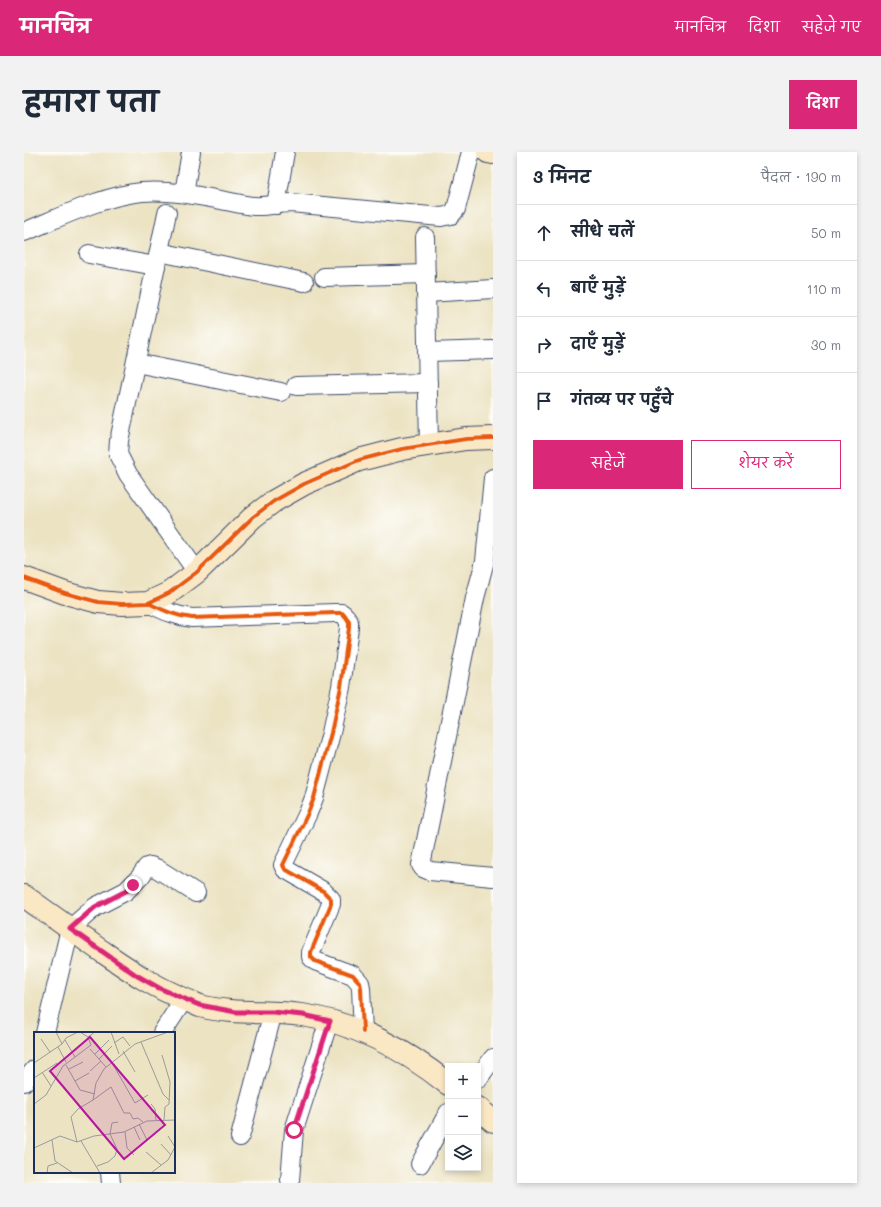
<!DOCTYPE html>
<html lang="hi">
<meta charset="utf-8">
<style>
:root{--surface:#fff;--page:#f2f2f3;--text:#1f2937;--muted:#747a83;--line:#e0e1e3;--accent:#db2777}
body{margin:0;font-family:Mali,"Playpen Sans Deva",sans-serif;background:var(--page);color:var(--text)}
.controls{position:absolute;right:12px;bottom:12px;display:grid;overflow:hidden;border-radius:0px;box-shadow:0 2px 6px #0003}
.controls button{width:36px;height:36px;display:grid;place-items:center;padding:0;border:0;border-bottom:1px solid var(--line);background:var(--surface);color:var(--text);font:20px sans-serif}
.stop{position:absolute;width:12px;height:12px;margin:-9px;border:3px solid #db2777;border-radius:50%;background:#fff}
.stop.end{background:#db2777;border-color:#fff;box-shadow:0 1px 4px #0008}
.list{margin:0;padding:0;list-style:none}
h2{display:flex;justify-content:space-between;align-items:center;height:52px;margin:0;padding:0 16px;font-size:17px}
h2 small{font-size:13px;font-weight:400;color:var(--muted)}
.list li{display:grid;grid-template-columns:26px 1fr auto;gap:12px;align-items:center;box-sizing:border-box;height:56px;padding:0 16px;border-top:1px solid var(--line)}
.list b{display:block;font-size:15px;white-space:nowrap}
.list em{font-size:13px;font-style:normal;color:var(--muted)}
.actions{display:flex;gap:8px;padding:12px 16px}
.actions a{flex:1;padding:9px 0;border:1px solid var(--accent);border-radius:0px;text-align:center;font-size:14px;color:var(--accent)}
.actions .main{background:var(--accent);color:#fff}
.icon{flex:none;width:22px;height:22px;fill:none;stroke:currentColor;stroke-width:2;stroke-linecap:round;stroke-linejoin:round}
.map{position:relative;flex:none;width:469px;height:1031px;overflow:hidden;border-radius:0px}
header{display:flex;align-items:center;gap:24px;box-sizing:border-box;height:56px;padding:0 20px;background:var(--accent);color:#fff}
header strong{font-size:19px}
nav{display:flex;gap:22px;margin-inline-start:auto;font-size:14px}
.intro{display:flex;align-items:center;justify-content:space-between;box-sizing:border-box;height:96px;padding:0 24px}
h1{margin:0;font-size:28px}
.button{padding:10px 18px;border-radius:0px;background:var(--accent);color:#fff;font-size:14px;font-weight:700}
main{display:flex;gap:24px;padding:0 24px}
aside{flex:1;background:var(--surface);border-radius:0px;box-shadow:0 2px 6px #0003}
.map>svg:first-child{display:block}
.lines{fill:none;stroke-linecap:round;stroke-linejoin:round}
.street-casing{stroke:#3a4a6d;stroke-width:20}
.secondary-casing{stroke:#3a4a6d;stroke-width:24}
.street{stroke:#fff;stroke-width:18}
.secondary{stroke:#fae7c3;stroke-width:22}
.cycleway-casing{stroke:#fdfcf7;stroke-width:6}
.cycleway{stroke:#e8590c;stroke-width:4}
.route{stroke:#db2777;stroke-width:5}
.inset-road{fill:none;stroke:#989b9b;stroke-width:1}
.view{fill:#b5179e;fill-opacity:0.15;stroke:#b5179e;stroke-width:2}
.inset-edge{fill:none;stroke:#1b2f5e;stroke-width:2}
</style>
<header>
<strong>मानचित्र</strong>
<nav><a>मानचित्र</a><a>दिशा</a><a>सहेजे गए</a></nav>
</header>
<div class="intro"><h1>हमारा पता</h1><a class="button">दिशा</a></div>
<main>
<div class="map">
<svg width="469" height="1031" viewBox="0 0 469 1031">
<rect width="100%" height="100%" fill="#fdfcf7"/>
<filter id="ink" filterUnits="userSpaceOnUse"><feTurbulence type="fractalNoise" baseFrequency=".025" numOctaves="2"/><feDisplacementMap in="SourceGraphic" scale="8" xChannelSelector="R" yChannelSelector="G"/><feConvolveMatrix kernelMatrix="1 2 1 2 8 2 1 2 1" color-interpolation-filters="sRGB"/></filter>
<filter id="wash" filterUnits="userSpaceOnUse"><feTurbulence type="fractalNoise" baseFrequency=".012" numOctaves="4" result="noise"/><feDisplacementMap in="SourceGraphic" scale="16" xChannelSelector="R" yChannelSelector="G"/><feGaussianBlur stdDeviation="0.9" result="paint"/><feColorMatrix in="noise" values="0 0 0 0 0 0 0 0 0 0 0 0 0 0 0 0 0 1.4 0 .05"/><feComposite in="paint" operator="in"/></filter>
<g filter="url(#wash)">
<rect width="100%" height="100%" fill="#ece3c3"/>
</g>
<g filter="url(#ink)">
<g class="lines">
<defs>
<g id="street">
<polyline points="160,41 167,0"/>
<polyline points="252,53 261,0"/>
<polyline points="143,61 95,289 94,302 104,322 173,420"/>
<path d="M0 80C37 65 78 44 118 40 145 38 171 43 197 48 208 50 219 53 230 54 243 55 254 51 267 51L417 65 427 63 432 57 447 0"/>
<polyline points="401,85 405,293"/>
<polyline points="135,100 280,130"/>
<polyline points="65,102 132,114"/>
<polyline points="300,125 402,122"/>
<polyline points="402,141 469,137"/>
<polyline points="403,200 469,198"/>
<polyline points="112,211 257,240"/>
<polyline points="272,234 404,231"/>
<polyline points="469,326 461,409 451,446 397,713 399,716 406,719 469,725"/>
<path d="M124 451C139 458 151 464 168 466L311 461H318L322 465 325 470V476L317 535 307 581 290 646 284 661 259 713 261 717 299 739 307 747V752L287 800V805L291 809 329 823 336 831 337 836 339 880"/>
<polyline points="21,881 46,777 71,755 102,739 116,725 123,715 127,714 132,716 172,741"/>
<polyline points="138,881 160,847"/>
<polyline points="454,927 469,906"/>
<polyline points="0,930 11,917"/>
<polyline points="216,985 249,860"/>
<polyline points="396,1012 424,961"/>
<polyline points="86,1020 87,1031"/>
<polyline points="266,1028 270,978 305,869"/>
</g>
<g id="secondary">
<polyline points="464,0 469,1"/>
<polyline points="0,426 41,441 74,450 98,452 124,451 145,441 173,420 229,365 250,349 280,332 335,308 378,297 442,287 469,286"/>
<path d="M0 744C25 762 51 780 76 798 104 817 128 834 160 847 165 849 171 852 176 854 210 863 244 858 278 863 332 871 383 899 424 932"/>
<polyline points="454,956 469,969"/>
</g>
</defs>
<use href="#street" class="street-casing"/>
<use href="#secondary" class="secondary-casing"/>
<use href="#street" class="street"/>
<use href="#secondary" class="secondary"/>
<defs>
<g id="cycleway">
<polyline points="0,426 41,441 74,450 98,452 124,451 145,441 173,420 229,365 250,349 280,332 335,308 378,297 442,287 469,286"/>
<path d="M124 451C139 458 151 464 168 466L311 461H318L322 465 325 470V476L317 535 307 581 290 646 284 661 259 713 261 717 299 739 307 747V752L287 800V805L291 809 329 823 336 831 337 836 339 880"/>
</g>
</defs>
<use href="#cycleway" class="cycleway-casing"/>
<use href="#cycleway" class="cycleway"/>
</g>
</g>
<g class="lines" filter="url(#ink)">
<polyline class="route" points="109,733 102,739 71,755 46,777 112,823 135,836 175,853 212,860 249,860 279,863 306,869 270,978"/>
</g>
<g transform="translate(10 880)">
<rect width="141" height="141" fill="#ece3c3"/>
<path class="inset-road" d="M22 0 28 12M46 0 54 5 61 0M77 0 85 22M7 7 16 20M31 8 41 25M107 10 129 62 135 68M80 11 89 5 96 14M24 15 32 30M56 17 72 35M89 19 101 40M61 22 75 8M128 23 136 50 135 72 131 75 130 88M65 27 78 14M77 29 101 71 114 63M0 31 28 12 32 6 44 0M32 33 46 58 61 62M35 37 49 30M56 39 67 29M8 40 17 54M0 46 23 31M41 49 55 41M59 68 77 55 90 81H96L99 87 104 86 109 90M0 72 12 63 29 34 57 13 54 5M117 72 121 77 122 88M105 92 113 108M100 95 106 108M91 100 93 116 100 123M134 104 141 115M18 108 21 129 39 141M47 109 66 141M43 110 37 85 44 77 59 68 62 51 70 37 101 12 134 0M127 112 137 123M0 116 26 104 43 110 60 104 90 100 113 89 141 88M112 120 127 133M63 134 74 130 81 124 83 117 76 102 78 91 84 90M13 141 14 134 23 131M117 141 134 128 141 115"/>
<path class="view" d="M56 5 131 93 90 127 16 39Z"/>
<rect width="141" height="141" class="inset-edge"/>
</g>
</svg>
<div class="controls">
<button>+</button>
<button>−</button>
<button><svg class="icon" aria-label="layers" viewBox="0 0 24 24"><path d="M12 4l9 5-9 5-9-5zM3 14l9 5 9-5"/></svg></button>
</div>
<div class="stop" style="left:270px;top:978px"></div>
<div class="stop end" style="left:109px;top:733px"></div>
</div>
<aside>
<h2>3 मिनट<small>पैदल · 190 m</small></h2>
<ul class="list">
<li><svg class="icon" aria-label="ahead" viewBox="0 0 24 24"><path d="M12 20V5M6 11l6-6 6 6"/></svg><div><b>सीधे चलें</b></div><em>50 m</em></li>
<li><svg class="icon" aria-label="left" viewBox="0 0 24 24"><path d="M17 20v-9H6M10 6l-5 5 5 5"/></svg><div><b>बाएँ मुड़ें</b></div><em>110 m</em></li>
<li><svg class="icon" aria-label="right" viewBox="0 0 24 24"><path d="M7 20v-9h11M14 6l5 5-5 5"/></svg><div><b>दाएँ मुड़ें</b></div><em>30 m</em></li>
<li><svg class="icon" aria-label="arrive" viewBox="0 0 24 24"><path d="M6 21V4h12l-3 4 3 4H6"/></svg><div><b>गंतव्य पर पहुँचे</b></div></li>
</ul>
<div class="actions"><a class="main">सहेजें</a><a>शेयर करें</a></div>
</aside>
</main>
